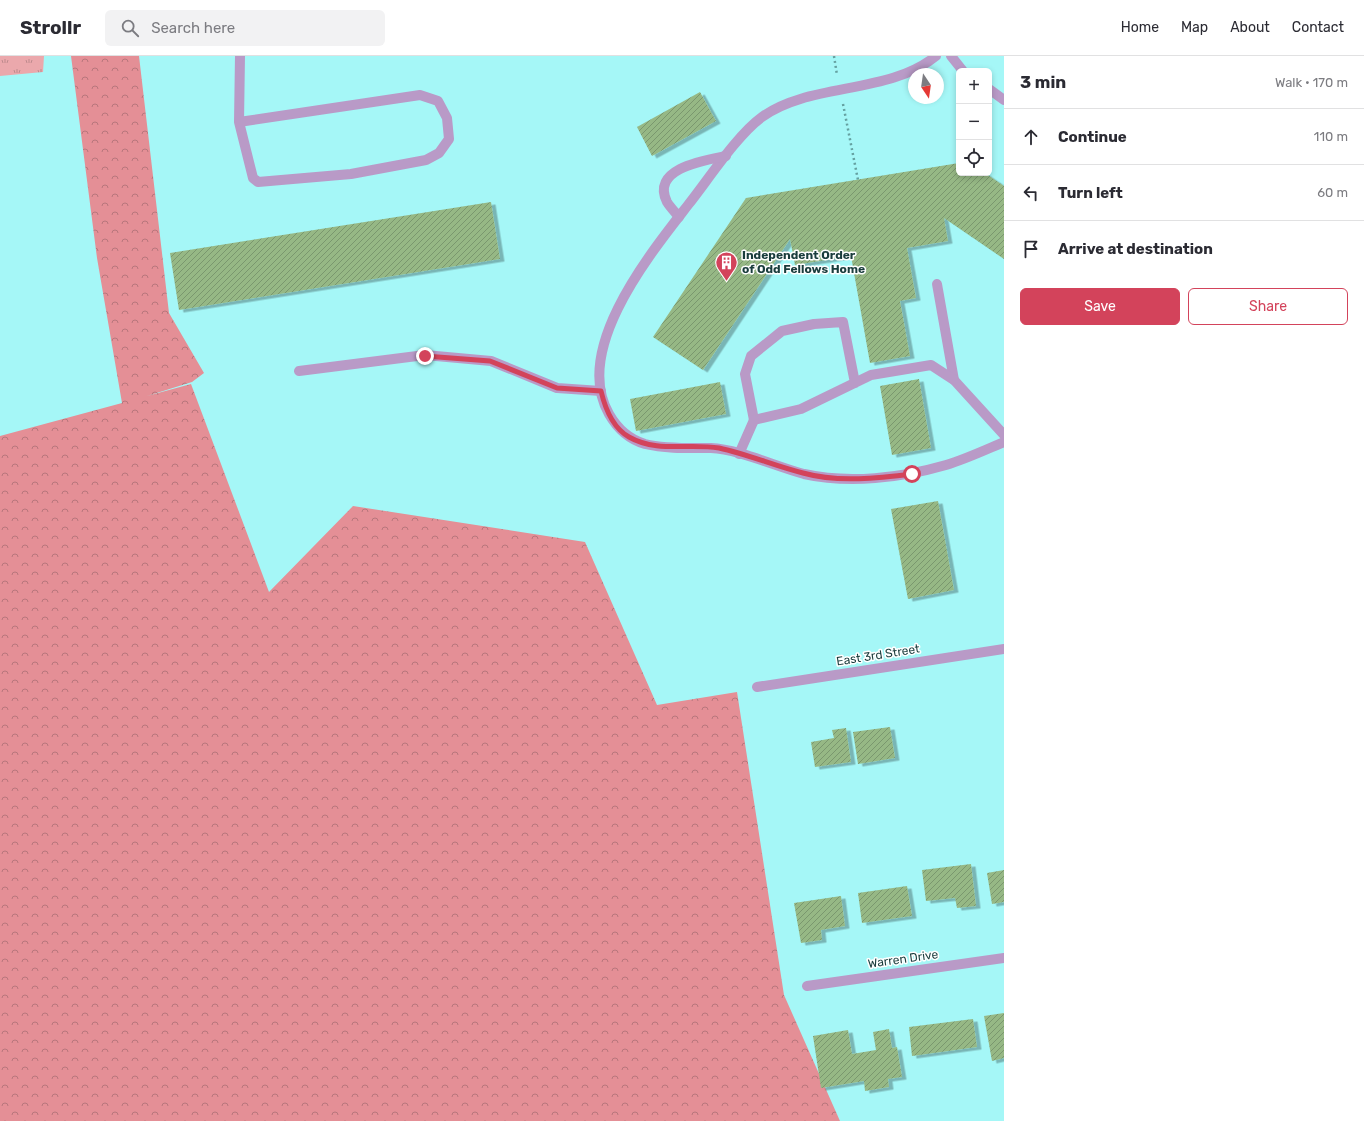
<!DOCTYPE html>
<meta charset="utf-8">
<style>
:root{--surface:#fff;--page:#f2f2f3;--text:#2b2b33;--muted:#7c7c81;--line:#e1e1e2;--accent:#d3435b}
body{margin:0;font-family:Rubik,sans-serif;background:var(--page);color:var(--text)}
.controls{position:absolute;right:12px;top:12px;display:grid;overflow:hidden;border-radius:6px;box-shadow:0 2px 6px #0003}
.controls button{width:36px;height:36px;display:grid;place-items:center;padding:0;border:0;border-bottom:1px solid var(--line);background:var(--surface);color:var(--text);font:20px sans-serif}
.compass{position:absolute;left:908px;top:12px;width:36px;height:36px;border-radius:50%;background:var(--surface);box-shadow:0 2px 6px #0003;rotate:167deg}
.stop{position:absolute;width:12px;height:12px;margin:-9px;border:3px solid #d3435b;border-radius:50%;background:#fff}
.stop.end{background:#d3435b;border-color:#fff;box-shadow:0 1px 4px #0008}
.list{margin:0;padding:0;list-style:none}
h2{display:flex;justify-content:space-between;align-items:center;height:52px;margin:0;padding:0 16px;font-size:17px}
h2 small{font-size:13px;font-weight:400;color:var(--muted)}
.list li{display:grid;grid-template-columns:26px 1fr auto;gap:12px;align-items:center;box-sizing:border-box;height:56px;padding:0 16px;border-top:1px solid var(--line)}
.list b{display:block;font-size:15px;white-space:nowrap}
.list em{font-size:13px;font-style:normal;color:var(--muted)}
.actions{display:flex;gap:8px;padding:12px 16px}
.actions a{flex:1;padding:9px 0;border:1px solid var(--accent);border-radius:6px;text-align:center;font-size:14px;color:var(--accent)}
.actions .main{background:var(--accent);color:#fff}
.icon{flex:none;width:22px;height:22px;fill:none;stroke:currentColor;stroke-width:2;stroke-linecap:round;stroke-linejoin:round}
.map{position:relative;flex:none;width:1004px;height:1065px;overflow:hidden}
header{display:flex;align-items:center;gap:24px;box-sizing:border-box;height:56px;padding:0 20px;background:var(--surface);border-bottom:1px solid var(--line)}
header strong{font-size:19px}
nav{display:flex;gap:22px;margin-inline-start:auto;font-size:14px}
.search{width:280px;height:36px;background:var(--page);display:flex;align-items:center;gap:10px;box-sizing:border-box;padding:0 14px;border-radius:6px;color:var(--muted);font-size:15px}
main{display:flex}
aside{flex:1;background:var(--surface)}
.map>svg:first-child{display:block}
.grass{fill:url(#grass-tufts)}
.forest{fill:url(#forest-crowns)}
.building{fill:url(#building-hatch);filter:url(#shadow)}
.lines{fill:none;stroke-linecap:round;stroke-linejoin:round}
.path{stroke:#65a1a1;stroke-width:2.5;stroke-dasharray:2 3;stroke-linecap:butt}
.minor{stroke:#b99ac7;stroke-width:10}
.route{stroke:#d3435b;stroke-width:5}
.labels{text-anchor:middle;stroke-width:3;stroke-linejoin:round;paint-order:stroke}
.poi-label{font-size:12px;font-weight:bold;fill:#1a3d3d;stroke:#fff;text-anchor:start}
.street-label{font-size:12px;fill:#1a3d3d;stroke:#fff}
</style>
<header>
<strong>Strollr</strong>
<div class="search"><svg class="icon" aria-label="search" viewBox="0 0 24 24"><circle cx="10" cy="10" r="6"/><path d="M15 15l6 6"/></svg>Search here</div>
<nav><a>Home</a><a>Map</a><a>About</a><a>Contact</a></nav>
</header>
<main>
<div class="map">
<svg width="1004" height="1065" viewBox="0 0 1004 1065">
<defs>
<pattern id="grass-tufts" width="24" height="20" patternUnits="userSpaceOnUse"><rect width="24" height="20" fill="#eba8ac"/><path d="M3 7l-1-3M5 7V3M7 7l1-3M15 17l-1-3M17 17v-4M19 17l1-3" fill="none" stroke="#be8a8d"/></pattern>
<pattern id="forest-crowns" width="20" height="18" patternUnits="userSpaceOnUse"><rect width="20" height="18" fill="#e48f96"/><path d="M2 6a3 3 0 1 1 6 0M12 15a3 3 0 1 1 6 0" fill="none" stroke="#b8767c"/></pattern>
<pattern id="building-hatch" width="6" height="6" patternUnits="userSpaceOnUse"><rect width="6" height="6" fill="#96b885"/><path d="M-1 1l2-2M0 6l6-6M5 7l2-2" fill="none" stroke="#7a976e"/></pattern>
<filter id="shadow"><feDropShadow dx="4.5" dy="2.5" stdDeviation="0" flood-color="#0004"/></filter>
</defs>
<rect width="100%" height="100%" fill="#a5f7f7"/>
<polygon class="grass" points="0,0 44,0 43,16 0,20"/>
<polygon class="forest" points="71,0 139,0 169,257 204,317 192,326 147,340 191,328 269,536 353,450 585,486 657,649 737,636 784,939 840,1065 0,1065 0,380 122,347 97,202"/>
<g class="building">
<polygon points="700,36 716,65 652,100 637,71"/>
<polygon points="959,107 959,117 985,117 1004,130 1004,203 944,162 948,185 907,192 916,242 900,245 910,300 870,307 851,200 795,209 790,183 703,314 653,281 746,142"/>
<polygon points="491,146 500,203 179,254 170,197"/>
<polygon points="919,323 931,392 892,399 880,330"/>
<polygon points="720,326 726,358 636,375 630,343"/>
<polygon points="938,445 954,534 908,543 891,453"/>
<polygon points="890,671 895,702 858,708 853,676"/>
<polygon points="846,672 851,706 815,711 811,686 834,682 832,674"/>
<polygon points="971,808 976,850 957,852 955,842 926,845 922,814"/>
<polygon points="1004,814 1004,846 992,848 987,817"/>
<polygon points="907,830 912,860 862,867 858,837"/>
<polygon points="841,840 845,870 821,874 822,884 801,887 794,847"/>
<polygon points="1004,957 1004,1002 992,1005 984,960"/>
<polygon points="973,963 977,991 912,1000 909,971"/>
<polygon points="889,973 892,992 897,991 902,1021 888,1023 889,1031 865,1035 864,1025 821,1032 813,980 848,974 852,998 876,994 873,976"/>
</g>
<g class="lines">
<g class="path">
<polyline points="834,0 837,19"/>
<polyline points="843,48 858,124"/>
</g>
<g class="minor">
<path d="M936 0C889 39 810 26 762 61 737 79 708 124 688 149 650 198 572 293 609 358 617 372 628 383 645 388 666 393 690 392 711 392 738 393 777 411 804 418 849 428 901 422 946 409 966 403 985 394 1004 386"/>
<polyline points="951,0 963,15"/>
<polyline points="989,33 1004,44"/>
<polyline points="239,66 420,39 438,45 447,62 449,83 439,97 426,104 351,118 258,126 253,122 239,66 240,0"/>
<path d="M679 161C675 156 670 151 667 146 650 112 706 104 726 100"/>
<polyline points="937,228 954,324"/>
<polyline points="299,315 425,299 491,305 557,332 601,335"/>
<polyline points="855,327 843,266 814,268 782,275 751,300 745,318 754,364 801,353 871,319 931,309 954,324 1004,379"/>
<polyline points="739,398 754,364"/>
<polyline points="757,631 1004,593"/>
<polyline points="807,930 1004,902"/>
</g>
</g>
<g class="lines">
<path class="route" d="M425 300 490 305 557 332 601 335C605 352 613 372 629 381 657 397 689 387 719 392 747 398 775 410 803 417 839 427 876 422 912 418"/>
</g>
<defs>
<symbol id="building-pin" viewBox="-11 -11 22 30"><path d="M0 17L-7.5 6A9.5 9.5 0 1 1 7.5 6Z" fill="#d3435b" stroke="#fff"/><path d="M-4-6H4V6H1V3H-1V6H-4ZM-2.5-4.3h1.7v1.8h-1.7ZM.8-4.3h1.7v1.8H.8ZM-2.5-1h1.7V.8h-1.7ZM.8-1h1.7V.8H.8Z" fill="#fff"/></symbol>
</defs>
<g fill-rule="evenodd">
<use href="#building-pin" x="714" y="194" width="25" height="34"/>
</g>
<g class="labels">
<g class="poi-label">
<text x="742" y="203">Independent Order<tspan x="742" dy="14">of Odd Fellows Home</tspan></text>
</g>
<g class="street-label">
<text transform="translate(878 599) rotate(-9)" y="4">East 3rd Street</text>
<text transform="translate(903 903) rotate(-8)" y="4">Warren Drive</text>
</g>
</g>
</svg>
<div class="controls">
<button>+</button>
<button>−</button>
<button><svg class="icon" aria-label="locate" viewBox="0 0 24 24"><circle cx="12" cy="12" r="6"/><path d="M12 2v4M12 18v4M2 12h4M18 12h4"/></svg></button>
</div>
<svg class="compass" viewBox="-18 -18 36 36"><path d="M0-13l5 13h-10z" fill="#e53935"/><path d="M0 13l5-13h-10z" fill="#7c7c81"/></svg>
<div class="stop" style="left:912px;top:418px"></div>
<div class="stop end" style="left:425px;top:300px"></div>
</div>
<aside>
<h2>3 min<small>Walk · 170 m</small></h2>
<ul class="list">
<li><svg class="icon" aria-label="ahead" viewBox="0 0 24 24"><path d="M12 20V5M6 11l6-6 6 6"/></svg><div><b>Continue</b></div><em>110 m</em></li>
<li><svg class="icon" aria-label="left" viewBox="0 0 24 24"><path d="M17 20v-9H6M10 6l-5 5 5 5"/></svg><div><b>Turn left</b></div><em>60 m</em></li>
<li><svg class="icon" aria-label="arrive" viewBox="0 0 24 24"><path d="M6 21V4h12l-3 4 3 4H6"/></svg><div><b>Arrive at destination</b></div></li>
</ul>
<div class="actions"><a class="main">Save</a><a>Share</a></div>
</aside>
</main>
